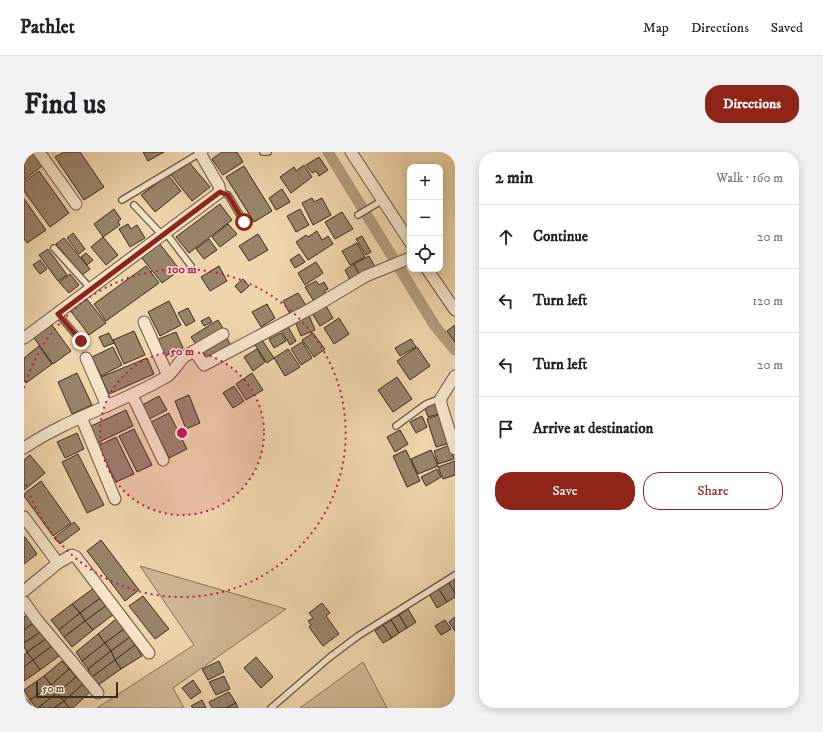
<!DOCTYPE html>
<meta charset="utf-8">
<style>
:root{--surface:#fff;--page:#f2f2f2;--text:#202124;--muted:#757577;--line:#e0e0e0;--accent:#8f2418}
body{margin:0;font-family:"IM FELL DW Pica",serif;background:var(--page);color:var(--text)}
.controls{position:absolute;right:12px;top:12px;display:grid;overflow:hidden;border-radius:8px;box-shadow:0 2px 10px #0003}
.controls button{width:36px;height:36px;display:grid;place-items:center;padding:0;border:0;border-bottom:1px solid var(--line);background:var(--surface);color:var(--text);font:20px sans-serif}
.scale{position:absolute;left:12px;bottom:10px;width:82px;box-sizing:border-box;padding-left:4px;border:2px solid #3a2d22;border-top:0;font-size:11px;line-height:14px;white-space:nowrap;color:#3a2d22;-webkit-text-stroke:3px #f5e4c9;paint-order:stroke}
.stop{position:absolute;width:12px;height:12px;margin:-9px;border:3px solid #8f2418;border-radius:50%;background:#fff}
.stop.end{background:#8f2418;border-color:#fff;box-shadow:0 1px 4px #0008}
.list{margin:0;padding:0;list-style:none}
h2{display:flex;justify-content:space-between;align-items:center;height:52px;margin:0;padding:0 16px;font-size:17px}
h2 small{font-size:13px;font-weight:400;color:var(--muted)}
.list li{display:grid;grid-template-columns:26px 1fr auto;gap:12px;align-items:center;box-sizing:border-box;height:64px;padding:0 16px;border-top:1px solid var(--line)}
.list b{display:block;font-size:15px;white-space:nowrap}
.list em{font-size:13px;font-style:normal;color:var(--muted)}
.actions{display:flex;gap:8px;padding:12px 16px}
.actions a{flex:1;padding:9px 0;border:1px solid var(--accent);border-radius:16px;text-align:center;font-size:14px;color:var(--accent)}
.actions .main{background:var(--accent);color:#fff}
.icon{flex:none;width:22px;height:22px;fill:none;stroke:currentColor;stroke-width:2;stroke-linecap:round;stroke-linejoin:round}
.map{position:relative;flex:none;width:431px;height:556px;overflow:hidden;border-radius:16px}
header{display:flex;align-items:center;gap:24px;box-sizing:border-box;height:56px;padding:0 20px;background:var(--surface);border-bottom:1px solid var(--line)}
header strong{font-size:19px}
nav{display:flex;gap:22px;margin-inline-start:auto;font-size:14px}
.intro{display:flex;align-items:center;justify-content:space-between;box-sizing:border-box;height:96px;padding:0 24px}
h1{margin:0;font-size:28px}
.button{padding:10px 18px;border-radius:16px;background:var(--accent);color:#fff;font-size:14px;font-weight:700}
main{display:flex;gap:24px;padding:0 24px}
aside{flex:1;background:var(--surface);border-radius:16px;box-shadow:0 2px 10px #0003}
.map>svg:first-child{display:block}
.green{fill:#d0b895;stroke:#85725c}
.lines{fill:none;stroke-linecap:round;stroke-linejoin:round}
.canal{stroke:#b19c7d;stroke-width:11}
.building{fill:#98846a;stroke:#3a2d22}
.service-casing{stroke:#675744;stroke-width:8}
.minor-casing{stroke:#675744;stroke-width:13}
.service{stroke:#f5e4c9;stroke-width:5.5}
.minor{stroke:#f5e4c9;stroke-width:11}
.route{stroke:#8f2418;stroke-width:5}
.ring{fill:none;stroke:#c2185b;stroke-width:2;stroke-dasharray:2 4}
.centre{fill:#c2185b;stroke:#f5e4c9;stroke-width:2}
.ring-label{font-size:12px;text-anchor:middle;font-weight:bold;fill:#c2185b;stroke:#f5e4c9;stroke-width:3;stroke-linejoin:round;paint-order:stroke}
</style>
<header>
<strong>Pathlet</strong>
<nav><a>Map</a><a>Directions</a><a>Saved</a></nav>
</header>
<div class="intro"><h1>Find us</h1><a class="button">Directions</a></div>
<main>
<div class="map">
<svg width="431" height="556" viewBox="0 0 431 556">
<rect width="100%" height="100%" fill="#efd5ac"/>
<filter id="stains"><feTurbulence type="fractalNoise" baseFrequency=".005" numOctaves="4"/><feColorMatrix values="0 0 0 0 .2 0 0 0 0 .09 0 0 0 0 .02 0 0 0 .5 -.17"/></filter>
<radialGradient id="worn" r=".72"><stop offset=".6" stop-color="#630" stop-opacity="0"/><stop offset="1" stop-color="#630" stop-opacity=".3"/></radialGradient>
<g class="green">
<polygon points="116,414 262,457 149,536 160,556 73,556 170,493"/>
<polygon points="339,510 363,556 276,556"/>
</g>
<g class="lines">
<polyline class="canal" points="304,0 411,174 431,198"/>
</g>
<g class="building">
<polygon points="0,0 8,0 18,14 0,28"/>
<polygon points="40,0 56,0 80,35 60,48 31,5"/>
<polygon points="119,0 140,0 124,9"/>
<polygon points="198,0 213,0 219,10 199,23 188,7"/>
<polygon points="295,5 304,18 295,24 292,19 288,21 282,13"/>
<polygon points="164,9 186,35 168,49 147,23"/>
<polygon points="280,13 288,25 267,41 256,25 270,15 272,19"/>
<polygon points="220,14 248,59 230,70 202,25"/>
<polygon points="15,19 45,61 26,75 0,39 0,30"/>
<polygon points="144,23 157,39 131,60 117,43"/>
<polygon points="258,37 266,50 252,58 245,46"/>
<polygon points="288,46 290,50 298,46 307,63 289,73 278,51"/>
<polygon points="0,47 22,78 3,91 0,87"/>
<polygon points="196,52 208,68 165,101 152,85"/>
<polygon points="90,57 97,67 94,70 96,73 79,85 70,72"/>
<polygon points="276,57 285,73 272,80 263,64"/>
<polygon points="318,60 329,77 311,87 301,70"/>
<polygon points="104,72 107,77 113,73 121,86 106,95 95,77"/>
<polygon points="204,72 213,82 196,95 188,85"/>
<polygon points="293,79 298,88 304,84 309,92 284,108 272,90 282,83 284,85"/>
<polygon points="49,81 61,97 55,102 43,86"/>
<polygon points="234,82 244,98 225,109 215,94"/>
<polygon points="338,84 347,100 342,103 332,87"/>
<polygon points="79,85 94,103 82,113 67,95"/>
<polygon points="40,86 66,117 58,123 32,92"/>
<polygon points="185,87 193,98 180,107 172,97"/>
<polygon points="135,91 156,118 138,131 117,105"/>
<polygon points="333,91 341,105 326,113 318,99"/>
<polygon points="24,97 43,123 34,129 15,103"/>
<polygon points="62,101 69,108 63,113 57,105"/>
<polygon points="275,102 281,110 271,116 266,108"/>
<polygon points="345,104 352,117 336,125 330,112"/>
<polygon points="16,108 23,117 16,122 9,113"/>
<polygon points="292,110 299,121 281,133 274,121"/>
<polygon points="330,112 336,125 327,130 321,118"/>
<polygon points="122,114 135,131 82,169 70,152"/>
<polygon points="195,114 203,129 186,139 177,125"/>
<polygon points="46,122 55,133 45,141 35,130"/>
<polygon points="219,127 225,134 217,141 211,134"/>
<polygon points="292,129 295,133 300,130 304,137 300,139 303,144 291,151 281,135"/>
<polygon points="274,141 283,155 267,164 259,149"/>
<polygon points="62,146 82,171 65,183 46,158"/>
<polygon points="145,149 157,173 136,184 124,160"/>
<polygon points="243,152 251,166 237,175 228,160"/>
<polygon points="301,152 309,166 296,174 288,161"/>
<polygon points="164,156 171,169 162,174 154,161"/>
<polygon points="284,161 291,178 277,184 270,167"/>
<polygon points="185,165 188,170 180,174 177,169"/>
<polygon points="315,166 325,182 310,192 300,176"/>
<polygon points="194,168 200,178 173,194 167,185"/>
<polygon points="262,171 272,189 266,193 255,175"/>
<polygon points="27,172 47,199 29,212 10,186"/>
<polygon points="431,173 431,190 423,179"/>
<polygon points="110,179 121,203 100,212 89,188"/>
<polygon points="152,180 159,196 139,205 132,188"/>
<polygon points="85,181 90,191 80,195 75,185"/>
<polygon points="257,181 262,189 250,196 245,187"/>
<polygon points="289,181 301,197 290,205 278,188"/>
<polygon points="202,184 207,194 181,208 175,198"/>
<polygon points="236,185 250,206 243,211 229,190"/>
<polygon points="387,187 392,195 376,204 371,196"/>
<polygon points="278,190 288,206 277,213 267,197"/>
<polygon points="15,194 28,212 2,231 0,228 0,206"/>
<polygon points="89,195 98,213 77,224 68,205"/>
<polygon points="393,195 406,214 386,228 373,209"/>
<polygon points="233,197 241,210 229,219 220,205"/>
<polygon points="264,197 276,215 261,224 250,206"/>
<polygon points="123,206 130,222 85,242 77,225"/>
<polygon points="53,221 68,253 48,262 34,230"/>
<polygon points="228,221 239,238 222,248 212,232"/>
<polygon points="373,225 388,247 369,260 354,238"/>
<polygon points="210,234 220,249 209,256 199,241"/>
<polygon points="165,243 176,271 162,277 151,249"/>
<polygon points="135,244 143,258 125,267 118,253"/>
<polygon points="414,250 418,261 404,265 400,254"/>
<polygon points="102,258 109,274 73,291 65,275"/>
<polygon points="145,261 163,297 145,306 127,270"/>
<polygon points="417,262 426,291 412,295 403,267"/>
<polygon points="398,264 403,275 392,281 386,270"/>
<polygon points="110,277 128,313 113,320 95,284"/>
<polygon points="376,278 384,292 371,300 363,285"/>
<polygon points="53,281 60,297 41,306 33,290"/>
<polygon points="92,285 110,322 92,330 74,294"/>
<polygon points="426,293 430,307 414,312 410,299"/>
<polygon points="382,298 396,329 383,335 369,304"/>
<polygon points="407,298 414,314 394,322 387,307"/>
<polygon points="54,302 80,353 63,361 38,310"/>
<polygon points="6,303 21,321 0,338 0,308"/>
<polygon points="431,309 431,323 419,327 414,315"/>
<polygon points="413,317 417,325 402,334 397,325"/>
<polygon points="17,329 47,371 29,384 0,344 0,342"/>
<polygon points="50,370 56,377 36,392 30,386"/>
<polygon points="1,385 13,402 0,412 0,385"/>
<polygon points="77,388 115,438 101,449 63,399"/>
<polygon points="431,426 431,441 424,430"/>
<polygon points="424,430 431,441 431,445 423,450 414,436"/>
<polygon points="70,436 78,445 56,461 48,452"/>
<polygon points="414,436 423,450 413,456 405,442"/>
<polygon points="119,444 145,477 131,487 105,454"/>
<polygon points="78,445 83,453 61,469 56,461"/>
<polygon points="298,451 306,461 302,464 315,482 299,494 285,475 287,473 284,469 289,466 285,461"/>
<polygon points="48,452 56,461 35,478 27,468"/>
<polygon points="83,453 90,462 69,478 61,469"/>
<polygon points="384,457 392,470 383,476 375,463"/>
<polygon points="7,460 13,468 0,478 0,465"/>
<polygon points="56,461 61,469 40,485 35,478"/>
<polygon points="375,463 383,476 375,481 367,468"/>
<polygon points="431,465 431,479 425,470"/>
<polygon points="92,467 100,477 81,491 74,482"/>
<polygon points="13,468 21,477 0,491 0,478"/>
<polygon points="367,468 375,481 368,486 359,473"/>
<polygon points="421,468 427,477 417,483 411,474"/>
<polygon points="61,469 69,478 48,495 40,485"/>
<polygon points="359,473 368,486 359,491 351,479"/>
<polygon points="21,477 26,484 3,500 0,495 0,491"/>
<polygon points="100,477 106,485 87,499 81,491"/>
<polygon points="74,482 81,491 58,509 52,500"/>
<polygon points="26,484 28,494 9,508 3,500"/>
<polygon points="106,485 111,493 91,508 87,499"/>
<polygon points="81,491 87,499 64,517 58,509"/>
<polygon points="111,493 118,504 97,517 91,508"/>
<polygon points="28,494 35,504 16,518 9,508"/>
<polygon points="87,499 91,508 68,525 64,517"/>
<polygon points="3,500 9,508 0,515 0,503"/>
<polygon points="232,505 249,525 237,536 220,516"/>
<polygon points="9,508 16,518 0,529 0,515"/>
<polygon points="91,508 97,517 74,533 68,525"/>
<polygon points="38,509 45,517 27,533 20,524"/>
<polygon points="195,509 200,520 184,528 178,517"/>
<polygon points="45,517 52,525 33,541 27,533"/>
<polygon points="20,524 27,533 6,548 0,538"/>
<polygon points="200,524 206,537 192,543 185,530"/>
<polygon points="52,525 59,532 40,549 33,541"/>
<polygon points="169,528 177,540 167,547 158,536"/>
<polygon points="59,532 66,540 49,556 45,556 40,549"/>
<polygon points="27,533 33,541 14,556 12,556 6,548"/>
<polygon points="205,540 212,551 202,556 188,556 185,550"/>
<polygon points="33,541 40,549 30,556 14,556"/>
<polygon points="178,548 182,556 169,556 167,554"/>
<polygon points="40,549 45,556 30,556"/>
<polygon points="212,551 214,556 202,556"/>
</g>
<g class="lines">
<defs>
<g id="service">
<polyline points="239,0 244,0"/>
<polyline points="196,40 204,43 220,70"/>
<polyline points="98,48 176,1"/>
<polyline points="110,53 138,83"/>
<polyline points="334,63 359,48"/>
<polyline points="142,81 167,114"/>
<polyline points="30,96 67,137"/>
<polyline points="34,162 57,189"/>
<polyline points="372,274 402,252 417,246"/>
<polyline points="247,556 306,505 334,484 431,423"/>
</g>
<g id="minor">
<polyline points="15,0 52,52"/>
<polyline points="327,0 386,90"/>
<polyline points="403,117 431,158"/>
<polyline points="120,170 144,224"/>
<polyline points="0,186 196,40 195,34 176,1 178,0"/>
<polyline points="170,199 199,182"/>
<polyline points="62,206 83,254"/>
<polyline points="431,224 417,246 417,252 431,297"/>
<polyline points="108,243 139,308"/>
<polyline points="57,265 91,347"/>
<path d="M0 296C44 266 96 252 142 225 149 221 154 211 160 205 163 203 167 201 170 199L180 213 290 155 342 124 386 106"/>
<polyline points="0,365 34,411 0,439"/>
<polyline points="34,411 48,403 52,405 125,501"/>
<polyline points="0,450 13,468 74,541"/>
<polyline points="0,553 2,556"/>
</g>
</defs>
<use href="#service" class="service-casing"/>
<use href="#minor" class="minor-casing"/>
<use href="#service" class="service"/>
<use href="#minor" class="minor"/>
</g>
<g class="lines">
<polyline class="route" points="57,189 34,162 196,40 204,43 220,70"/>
</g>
<circle cx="158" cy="281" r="82" fill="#c2185b" fill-opacity=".12"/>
<g class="ring">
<circle cx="158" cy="281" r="82"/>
<path d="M0 236A164 164 0 1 1 0 326"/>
</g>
<circle cx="158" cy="281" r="6" class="centre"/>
<g class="ring-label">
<text x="158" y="121">100 m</text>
<text x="158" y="203">50 m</text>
</g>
<rect width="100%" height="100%" filter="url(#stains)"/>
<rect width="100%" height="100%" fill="url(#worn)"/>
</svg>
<div class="controls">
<button>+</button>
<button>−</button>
<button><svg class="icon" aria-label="locate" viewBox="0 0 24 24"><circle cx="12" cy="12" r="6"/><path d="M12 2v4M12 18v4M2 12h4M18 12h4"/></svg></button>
</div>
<div class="scale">50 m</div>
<div class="stop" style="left:220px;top:70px"></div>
<div class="stop end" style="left:57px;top:189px"></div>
</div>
<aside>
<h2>2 min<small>Walk · 160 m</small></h2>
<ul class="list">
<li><svg class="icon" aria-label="ahead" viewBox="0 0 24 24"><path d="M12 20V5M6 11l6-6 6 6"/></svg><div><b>Continue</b></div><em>20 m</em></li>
<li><svg class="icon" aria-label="left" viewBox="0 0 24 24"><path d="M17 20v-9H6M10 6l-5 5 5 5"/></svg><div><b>Turn left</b></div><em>120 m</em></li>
<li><svg class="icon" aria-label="left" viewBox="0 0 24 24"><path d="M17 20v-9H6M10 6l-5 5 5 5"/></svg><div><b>Turn left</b></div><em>20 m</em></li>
<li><svg class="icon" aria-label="arrive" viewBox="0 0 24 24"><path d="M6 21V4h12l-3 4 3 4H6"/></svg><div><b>Arrive at destination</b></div></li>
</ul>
<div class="actions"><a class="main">Save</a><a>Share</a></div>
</aside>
</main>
